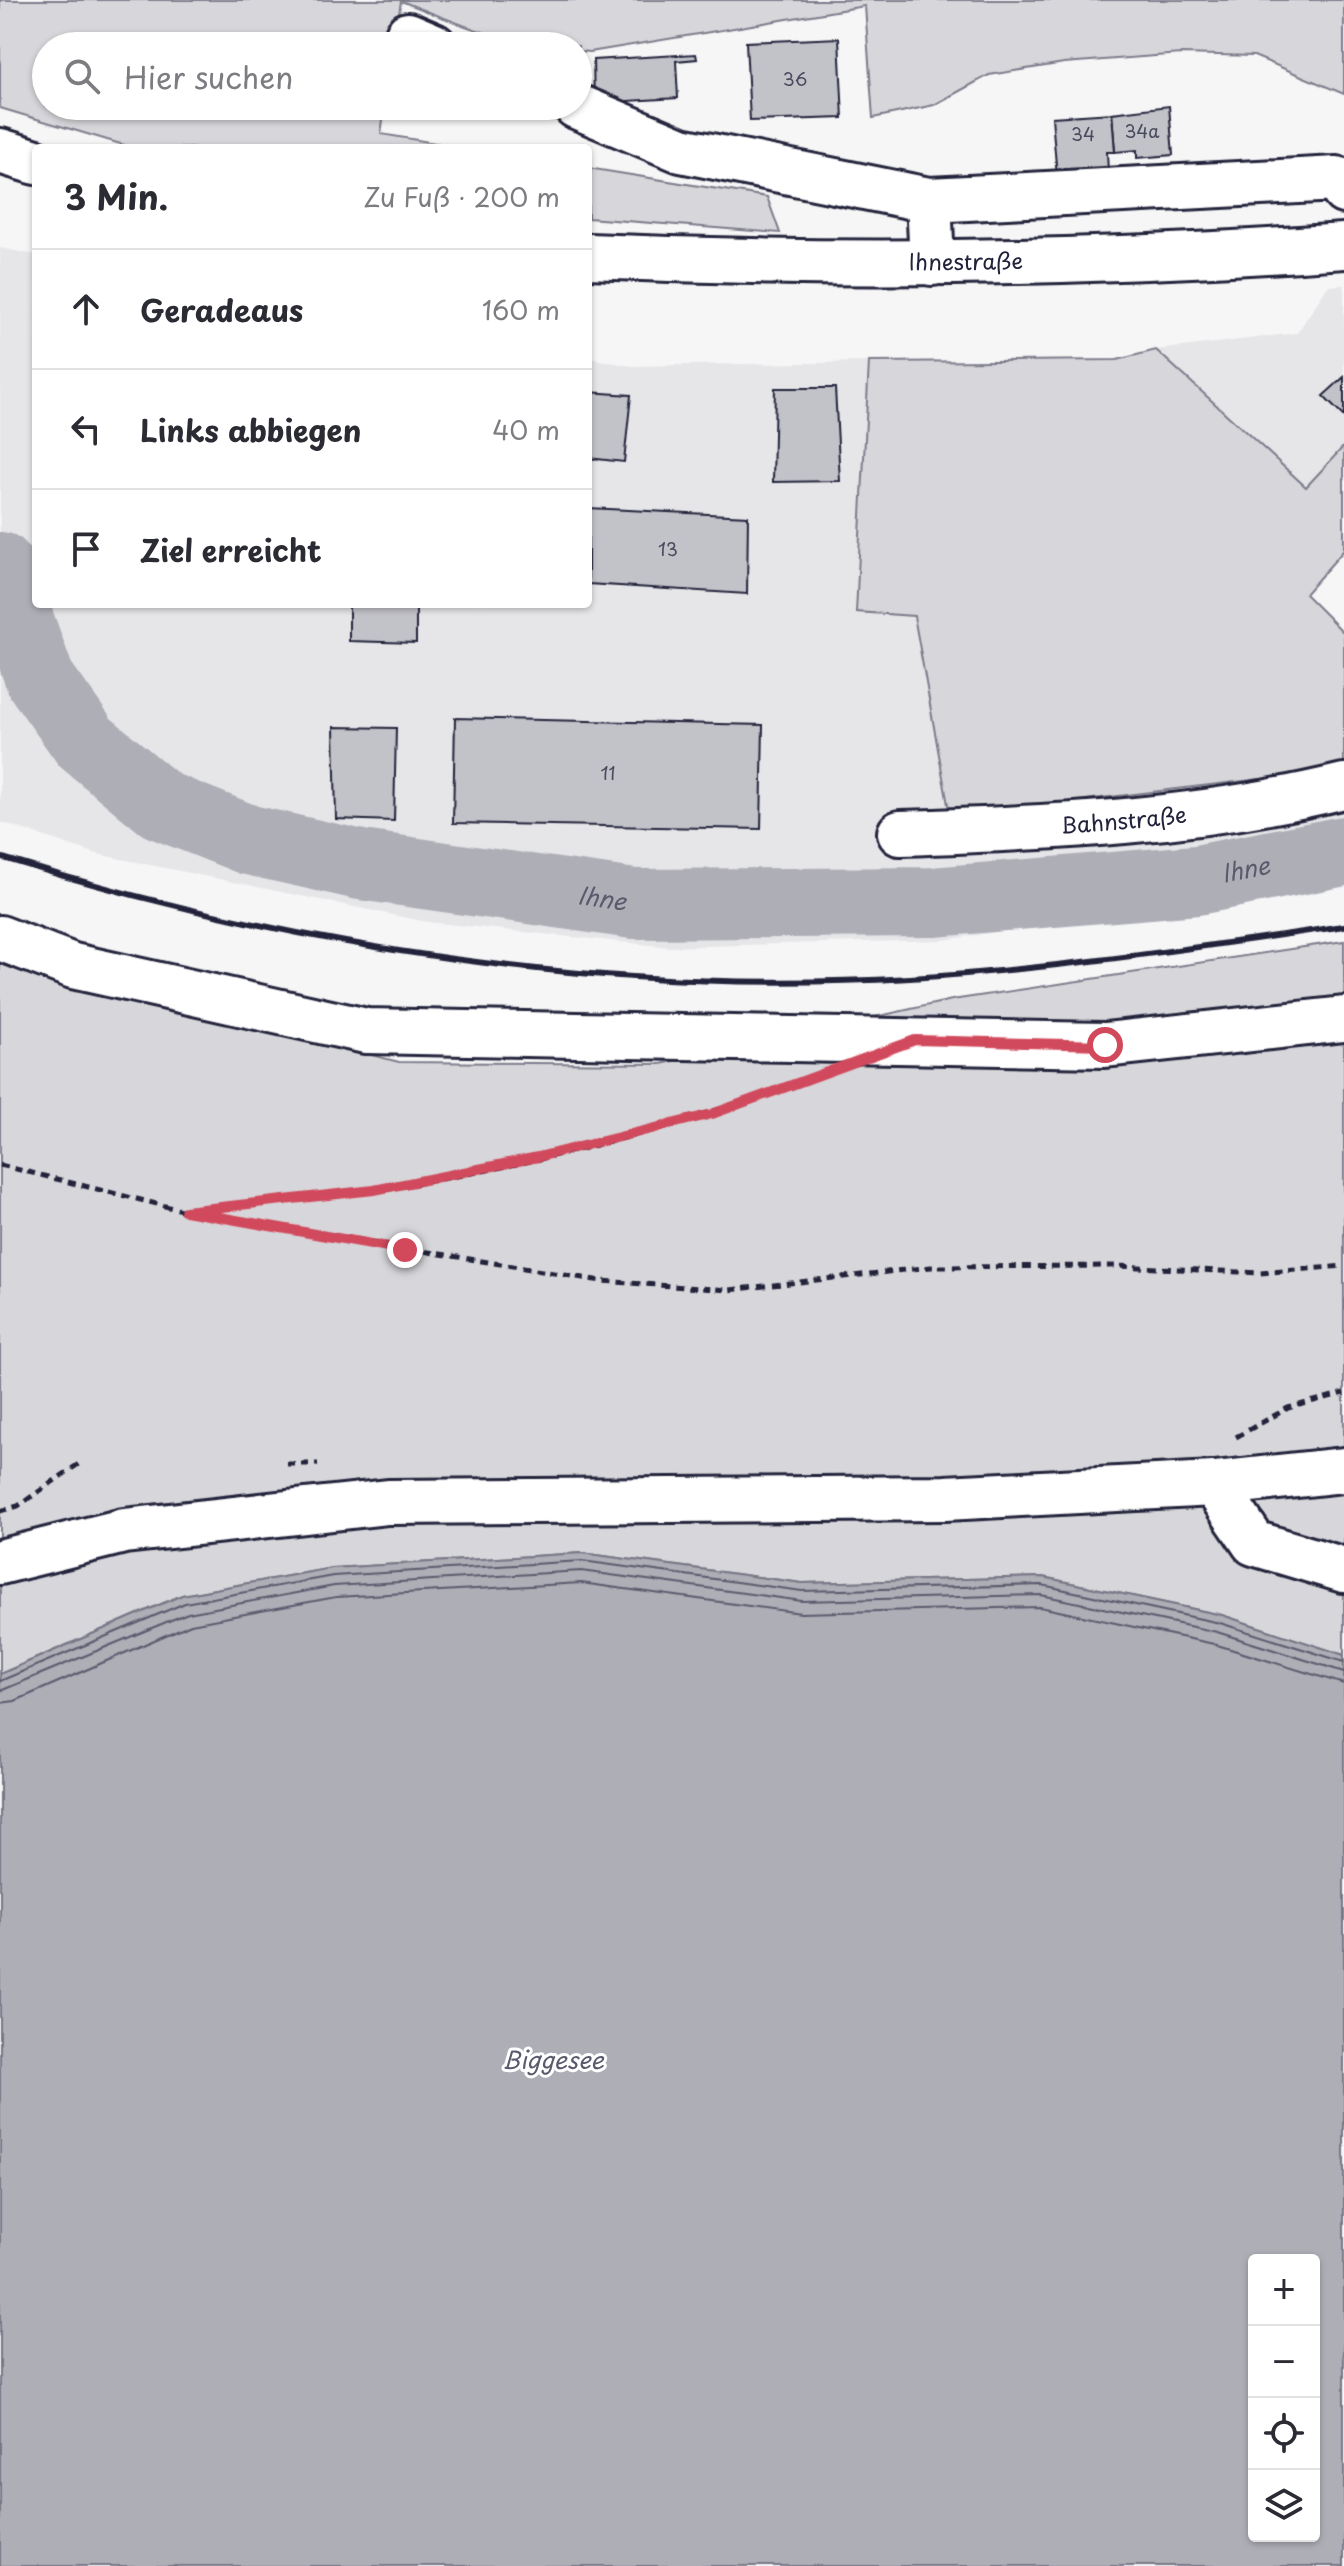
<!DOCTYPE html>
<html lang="de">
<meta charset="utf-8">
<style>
:root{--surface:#fff;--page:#f7f7f7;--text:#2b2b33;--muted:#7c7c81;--line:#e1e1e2}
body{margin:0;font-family:"Playpen Sans",sans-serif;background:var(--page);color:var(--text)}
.controls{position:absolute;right:24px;bottom:24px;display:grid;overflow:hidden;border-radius:8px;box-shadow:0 2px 6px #0004}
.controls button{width:72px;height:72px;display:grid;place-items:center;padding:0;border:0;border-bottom:2px solid var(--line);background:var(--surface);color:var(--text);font:40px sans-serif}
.stop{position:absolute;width:24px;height:24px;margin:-18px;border:6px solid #d1495b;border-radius:50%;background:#fff}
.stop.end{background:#d1495b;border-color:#fff;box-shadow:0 2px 8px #0008}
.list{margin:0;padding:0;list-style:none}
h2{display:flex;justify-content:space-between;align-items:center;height:104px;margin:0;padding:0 32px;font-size:34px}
h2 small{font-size:26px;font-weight:400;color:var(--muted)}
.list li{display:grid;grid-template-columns:52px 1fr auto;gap:24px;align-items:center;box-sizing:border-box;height:120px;padding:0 32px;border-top:2px solid var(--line)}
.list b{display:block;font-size:30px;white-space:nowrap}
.list em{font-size:26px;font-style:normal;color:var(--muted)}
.icon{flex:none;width:44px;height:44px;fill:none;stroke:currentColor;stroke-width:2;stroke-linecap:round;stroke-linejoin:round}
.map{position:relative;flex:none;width:1344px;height:2566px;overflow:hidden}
.search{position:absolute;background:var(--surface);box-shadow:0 2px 6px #0004;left:32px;top:32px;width:560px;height:88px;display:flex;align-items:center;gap:20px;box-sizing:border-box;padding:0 28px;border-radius:44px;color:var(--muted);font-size:30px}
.panel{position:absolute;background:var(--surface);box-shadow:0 2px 6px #0004;left:32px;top:144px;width:560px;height:464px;border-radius:8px}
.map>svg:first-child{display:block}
.built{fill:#e6e6e9}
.green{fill:#d7d7db;stroke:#7c7c8b;stroke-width:2}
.water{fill:#aeaeb7;stroke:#767685;stroke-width:2;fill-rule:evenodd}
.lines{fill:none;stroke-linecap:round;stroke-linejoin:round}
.shore{stroke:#5a5a6d;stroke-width:2}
.river{stroke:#aeaeb7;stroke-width:70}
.building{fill:#c2c2c9;stroke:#22223b;stroke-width:2}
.minor-casing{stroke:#22223b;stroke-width:50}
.major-casing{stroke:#22223b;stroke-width:50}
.path{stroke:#22223b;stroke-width:5;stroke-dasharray:8 6;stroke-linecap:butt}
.minor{stroke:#fff;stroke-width:44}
.major{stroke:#fff;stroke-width:44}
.rail{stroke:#22223b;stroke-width:6}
.route{stroke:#d1495b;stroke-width:10}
.labels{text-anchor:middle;stroke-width:6;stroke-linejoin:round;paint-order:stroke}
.number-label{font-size:18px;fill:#4a4a5e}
.street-label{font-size:22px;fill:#22223b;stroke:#fff}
.water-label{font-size:24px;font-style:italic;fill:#5a5a6d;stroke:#fff}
</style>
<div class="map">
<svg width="1344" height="2566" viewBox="0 0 1344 2566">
<rect width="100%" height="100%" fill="#f6f6f7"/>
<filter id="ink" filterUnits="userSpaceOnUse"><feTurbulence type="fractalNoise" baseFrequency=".0125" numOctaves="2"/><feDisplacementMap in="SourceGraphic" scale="16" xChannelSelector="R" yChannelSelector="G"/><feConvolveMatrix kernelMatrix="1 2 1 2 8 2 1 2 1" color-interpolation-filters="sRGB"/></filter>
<g filter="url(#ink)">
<g class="built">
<polygon points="0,248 36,255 36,604 588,604 588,358 632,366 869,362 856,612 914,616 950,816 1344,769 1344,879 944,940 669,947 427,922 97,854 0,822"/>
<polygon points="1344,285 1344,446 1306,488 1156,350 1297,333 1328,286"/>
</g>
<g class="green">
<path d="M0 0H1344V94L1254 56 1181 54 1064 63 989 75 934 105 873 118 865 6 590 52 578 51V46C502 46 469 27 401 1L394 46H46V106H385L381 134 465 148H134L0 108Z"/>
<polygon points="588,168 767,197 780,233 588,218"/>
<polygon points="1156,350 1306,487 1344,446 1344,550 1305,594 1344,633 1344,769 950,816 914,616 856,612 869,362 1117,360"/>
<polygon points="1344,941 1344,1655 1222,1615 1043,1577 802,1583 582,1553 332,1568 182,1595 0,1674 0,955 45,972 399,1062 661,1064 952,1000"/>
</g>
<path class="water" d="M582 1553 802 1583 1043 1577 1222 1615 1344 1655V2566H0V1674L182 1595 332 1568ZM1254 2260H1314V2536H1254Z"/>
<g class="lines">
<g class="shore">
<polyline points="0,1681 185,1603 333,1576 582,1561 802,1591 1042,1585 1220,1623 1344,1662"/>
<polyline points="0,1691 188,1613 334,1586 581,1571 802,1601 1041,1595 1217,1632 1344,1672"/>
<polyline points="0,1703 15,1701 191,1624 336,1597 581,1583 801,1613 1040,1607 1214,1644 1344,1684"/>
</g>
<path class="river" id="s1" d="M0 567 40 679 85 742 161 805 249 840 361 865 634 904 933 902 1197 880 1344 851"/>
</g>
<g class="building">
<polygon points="839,38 843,118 750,121 746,42"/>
<polygon points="696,54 697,59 676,61 678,98 594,103 593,60"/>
<polygon points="1169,106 1173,155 1137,158 1137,150 1115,152 1112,113"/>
<polygon points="1112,113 1115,152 1107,152 1108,173 1057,177 1052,117"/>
<polygon points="1344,377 1344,417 1323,396"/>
<polygon points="775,388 835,388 840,481 773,482"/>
<polygon points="588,392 631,395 624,462 588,458"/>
<polygon points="588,508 748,516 747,594 588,584"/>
<polygon points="349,604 416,604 416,643 349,641"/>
<polygon points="455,718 763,725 761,829 453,823"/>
<polygon points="334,727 396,728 394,821 336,819"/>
</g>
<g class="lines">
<defs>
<g id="minor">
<polyline points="408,35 434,46"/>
<polyline points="576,106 681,150 929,200 1337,179 1344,191"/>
<polyline points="929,200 932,263"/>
<path id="s2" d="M900 833C1049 828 1199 822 1344 786"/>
<polyline points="0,938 73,966 366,1031 1105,1045 1344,1019"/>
<polyline points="1214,1484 1254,1543 1344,1570"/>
</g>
<g id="major">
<polyline points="0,151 36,162"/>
<path id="s3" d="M588 256C841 267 1092 264 1344 246"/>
<polyline points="0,1562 124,1531 388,1502 945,1498 1214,1484 1344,1470"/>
</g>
</defs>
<use href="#minor" class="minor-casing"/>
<use href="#major" class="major-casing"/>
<g class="path">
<polyline points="0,1165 185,1211 601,1281 729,1290 931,1267 1118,1266 1260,1273 1344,1266"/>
<path d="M191 1210C251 1204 313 1199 373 1190 515 1169 663 1132 798 1083"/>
<polyline points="1236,1437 1288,1408 1344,1393"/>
<polyline points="287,1464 318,1464"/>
<polyline points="0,1511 18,1506 80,1463"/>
</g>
<use href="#minor" class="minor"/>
<use href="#major" class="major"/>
<path class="rail" d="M0 857C291 948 605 996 910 978 1055 969 1200 947 1344 926"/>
</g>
</g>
<g class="lines" filter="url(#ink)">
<polyline class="route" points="405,1250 185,1211 374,1190 538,1157 712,1114 915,1040 1105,1045"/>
</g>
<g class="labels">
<g class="number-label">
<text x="795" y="86">36</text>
<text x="1142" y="138">34a</text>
<text x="1083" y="141">34</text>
<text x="668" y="556">13</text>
<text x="608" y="780">11</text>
</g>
<g class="street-label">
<text dy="8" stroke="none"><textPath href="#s3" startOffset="378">Ihnestraße</textPath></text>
<text dy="8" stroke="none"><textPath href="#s2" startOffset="224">Bahnstraße</textPath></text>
</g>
<g class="water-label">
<text dy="8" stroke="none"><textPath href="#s1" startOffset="1394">Ihne</textPath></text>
<text dy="8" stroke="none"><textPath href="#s1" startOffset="748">Ihne</textPath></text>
<text x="553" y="2069">Biggesee</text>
</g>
</g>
</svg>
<div class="controls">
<button>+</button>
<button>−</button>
<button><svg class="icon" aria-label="locate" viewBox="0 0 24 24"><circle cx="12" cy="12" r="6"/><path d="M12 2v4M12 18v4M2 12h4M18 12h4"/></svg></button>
<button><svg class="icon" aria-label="layers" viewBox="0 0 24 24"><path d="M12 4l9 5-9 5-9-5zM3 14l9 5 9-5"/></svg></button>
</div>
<div class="stop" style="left:1105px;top:1045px"></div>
<div class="stop end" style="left:405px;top:1250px"></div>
<div class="search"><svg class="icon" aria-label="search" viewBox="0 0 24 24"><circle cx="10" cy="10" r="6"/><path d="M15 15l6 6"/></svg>Hier suchen</div>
<section class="panel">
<h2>3 Min.<small>Zu Fuß · 200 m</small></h2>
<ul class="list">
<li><svg class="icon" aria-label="ahead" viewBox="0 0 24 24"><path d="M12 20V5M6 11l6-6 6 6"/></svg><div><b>Geradeaus</b></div><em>160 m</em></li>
<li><svg class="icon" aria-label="left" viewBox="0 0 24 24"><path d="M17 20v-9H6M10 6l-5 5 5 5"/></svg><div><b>Links abbiegen</b></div><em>40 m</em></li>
<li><svg class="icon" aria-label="arrive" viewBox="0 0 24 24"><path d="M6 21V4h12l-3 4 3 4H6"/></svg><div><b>Ziel erreicht</b></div></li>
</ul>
</section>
</div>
